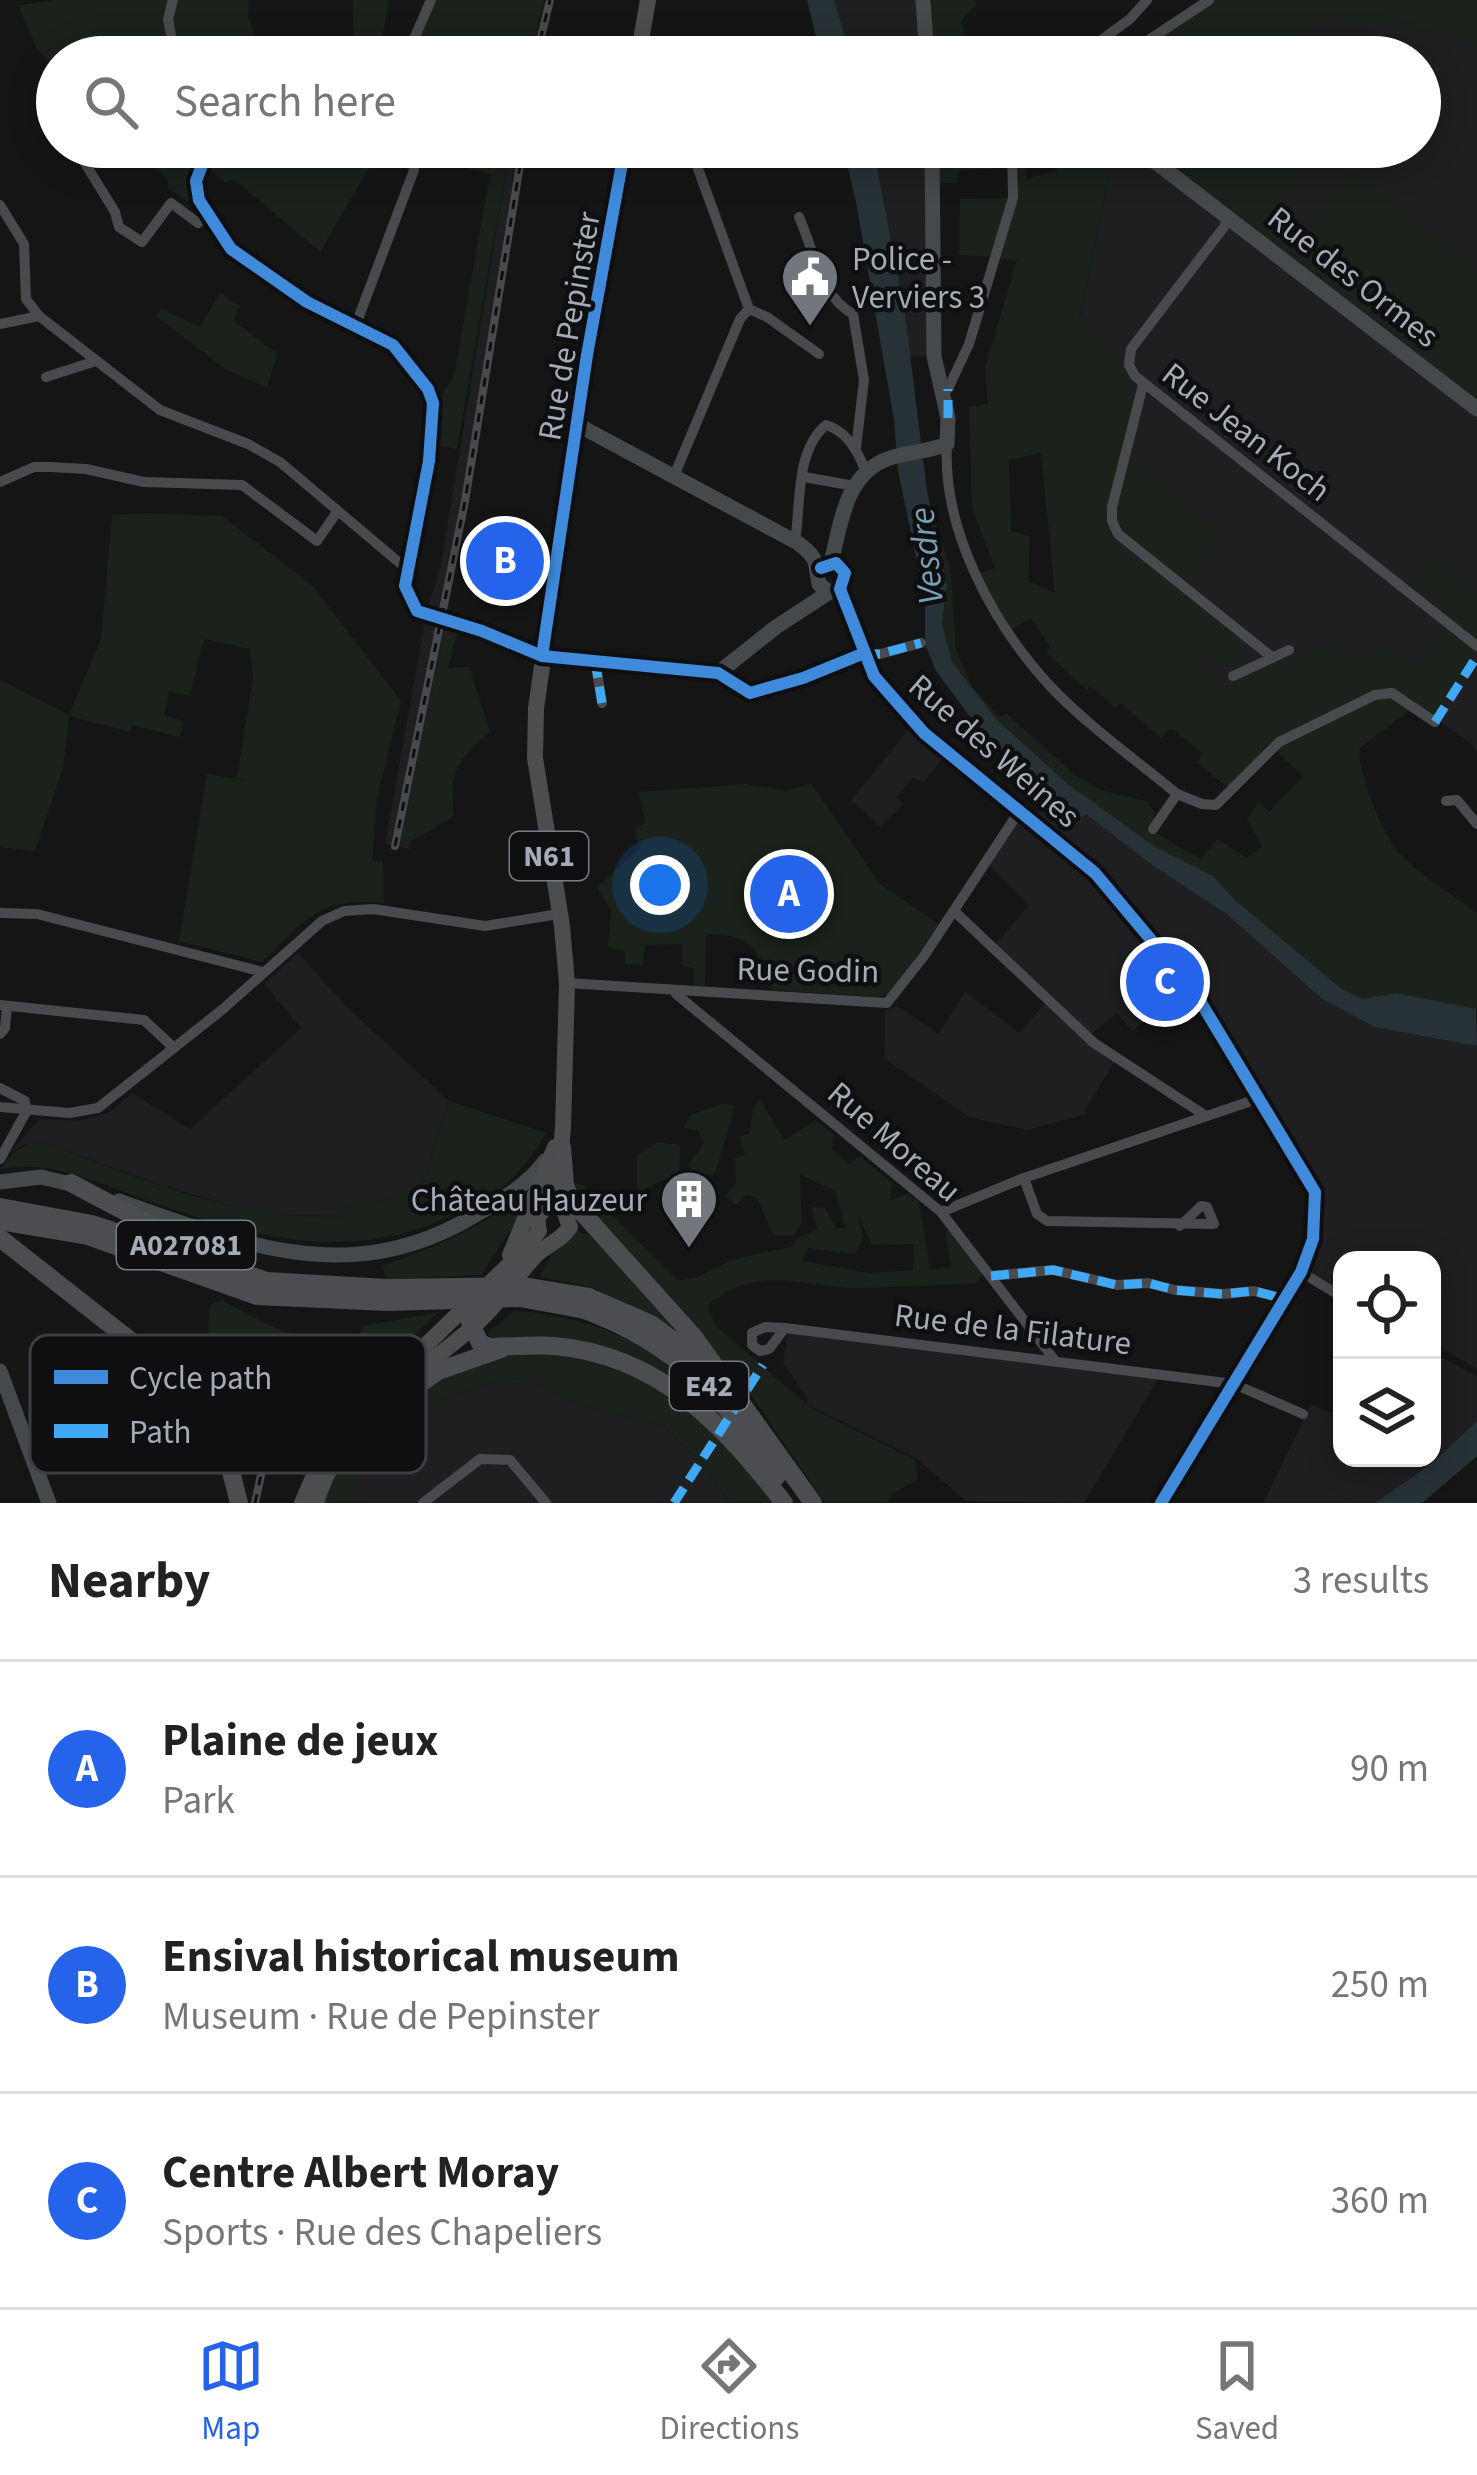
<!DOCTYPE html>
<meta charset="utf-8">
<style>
:root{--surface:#fff;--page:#f6f6f6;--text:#222;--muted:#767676;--line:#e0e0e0;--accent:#2563eb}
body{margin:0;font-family:"Source Sans 3",sans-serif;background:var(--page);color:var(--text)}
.controls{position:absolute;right:36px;bottom:36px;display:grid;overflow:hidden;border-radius:24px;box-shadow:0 6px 30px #0003}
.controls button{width:108px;height:108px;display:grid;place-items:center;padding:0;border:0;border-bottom:3px solid var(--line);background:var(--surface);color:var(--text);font:60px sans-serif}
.you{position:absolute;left:660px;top:885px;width:42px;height:42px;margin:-30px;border:9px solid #fff;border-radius:50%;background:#1a73e8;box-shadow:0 0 0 18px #1a73e833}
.badge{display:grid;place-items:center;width:78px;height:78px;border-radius:50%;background:var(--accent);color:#fff;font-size:39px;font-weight:700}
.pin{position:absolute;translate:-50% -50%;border:6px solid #fff;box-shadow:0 3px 12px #0006}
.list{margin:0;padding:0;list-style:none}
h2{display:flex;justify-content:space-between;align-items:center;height:156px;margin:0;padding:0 48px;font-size:51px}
h2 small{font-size:39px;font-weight:400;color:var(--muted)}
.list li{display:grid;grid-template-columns:78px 1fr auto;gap:36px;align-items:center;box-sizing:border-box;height:216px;padding:0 48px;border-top:3px solid var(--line)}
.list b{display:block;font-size:45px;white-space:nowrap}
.list p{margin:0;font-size:39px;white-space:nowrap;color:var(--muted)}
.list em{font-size:39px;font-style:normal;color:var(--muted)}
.icon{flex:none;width:66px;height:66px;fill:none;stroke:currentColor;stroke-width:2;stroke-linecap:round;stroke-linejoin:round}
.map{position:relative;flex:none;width:1477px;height:1503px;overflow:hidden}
.search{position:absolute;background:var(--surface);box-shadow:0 6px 30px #0003;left:36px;right:36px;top:36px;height:132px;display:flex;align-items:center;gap:30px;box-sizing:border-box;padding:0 42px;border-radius:66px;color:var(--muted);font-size:45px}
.sheet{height:804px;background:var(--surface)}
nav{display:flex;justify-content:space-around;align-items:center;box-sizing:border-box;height:168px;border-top:3px solid var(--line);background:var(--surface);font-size:33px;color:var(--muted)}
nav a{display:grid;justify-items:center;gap:6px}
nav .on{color:var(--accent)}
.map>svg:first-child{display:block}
.built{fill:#1f1f21}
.green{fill:#1a221b;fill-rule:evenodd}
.water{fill:#273237}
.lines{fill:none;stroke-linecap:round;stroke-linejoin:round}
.street{stroke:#484a4e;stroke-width:10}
.secondary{stroke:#46494c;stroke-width:15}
.primary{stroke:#4b4d4f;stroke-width:16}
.highway{stroke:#4b4d50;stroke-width:18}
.rail-casing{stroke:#484a4d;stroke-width:8}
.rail{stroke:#0f0f11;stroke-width:3;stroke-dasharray:9;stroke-linecap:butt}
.highway-bridge{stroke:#4b4d50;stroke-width:18}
.quiet{stroke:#3fa9f5;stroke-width:9;stroke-dasharray:18 9;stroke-linecap:butt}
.cycleway-casing{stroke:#0f0f11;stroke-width:20}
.cycleway{stroke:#408adc;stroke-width:12}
.labels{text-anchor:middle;stroke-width:9;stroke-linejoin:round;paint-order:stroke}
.shield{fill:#0f0f11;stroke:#777d85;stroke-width:3}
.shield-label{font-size:30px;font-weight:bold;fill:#a4acb7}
.poi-label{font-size:33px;fill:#a4acb7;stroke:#0f0f11;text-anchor:start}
.street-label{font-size:33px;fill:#a4acb7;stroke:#0f0f11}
.water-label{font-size:36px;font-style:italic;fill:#78a0b5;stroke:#0f0f11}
.key{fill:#0f0f11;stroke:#3c3e43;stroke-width:3}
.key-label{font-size:33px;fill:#a4acb7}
</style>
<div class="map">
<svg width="1477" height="1503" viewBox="0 0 1477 1503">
<rect width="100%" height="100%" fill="#151515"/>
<g class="built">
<polygon points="834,0 919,0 924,57 851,57"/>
<polygon points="1213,0 1477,0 1477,752 1472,744 1397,692 1278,730 1055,594 1079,321 1115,147 1420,147 1420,57 1131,57"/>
<polygon points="510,147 527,147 445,628 407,814 410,849 385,844 427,610 441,564"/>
<polygon points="873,147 930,147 932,356 910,357"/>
<polygon points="910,728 943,758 923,783 914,777 896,797 903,804 881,827 851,800"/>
<polygon points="1053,795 1079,819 1085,813 1152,865 1229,915 1321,998 1374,1027 1477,1046 1477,1369 1432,1342 1432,1260 1342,1260 1342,1290 1307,1269 1318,1188 1193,984 1036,815"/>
<polygon points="1021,816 1090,873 1187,990 1132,1031 1117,1013 1091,1034 995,945 1029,905 989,865"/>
<polygon points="298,953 348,1008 449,1101 425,1178 410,1195 343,1207 342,1216 259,1214 164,1186 41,1142 23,1145 9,1154 39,1119 78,1121 94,1117 110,1112 132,1093 190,1129 301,1028 264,984"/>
<polygon points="965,991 1019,1033 1046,1002 1115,1061 1086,1108 1087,1114 1027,1130 969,1117 884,1058 885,1010 897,1006 939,1034"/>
<polygon points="788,1333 1158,1379 1084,1503 966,1501 916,1458 806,1404 808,1399 783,1363"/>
<polygon points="1432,1352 1477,1376 1477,1421 1431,1464 1375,1503 1263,1503 1311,1405 1342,1416 1342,1458 1432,1458"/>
<polygon points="505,1379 531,1380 580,1405 664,1426 702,1465 730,1503 331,1503 357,1467 439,1400"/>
</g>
<g class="green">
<polygon points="57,0 170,0 164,29 170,57 57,57 57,71 37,49 18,5"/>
<polygon points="176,0 249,0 248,15 262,57 178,57 171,28"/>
<polygon points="353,0 389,0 379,57 353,57"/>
<polygon points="435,0 544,0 531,57 408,57"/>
<polygon points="931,0 975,0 976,6 961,20 969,57 933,57"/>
<path d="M1213 0H1477V47L1453 36 1334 17C1308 19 1297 38 1283 57H1131Z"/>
<polygon points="130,147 205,147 191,185 195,200 190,203 168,188 168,179"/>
<polygon points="217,147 375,147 378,152 320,252 234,179 226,183 205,167"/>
<polygon points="443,147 510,147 457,449 435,445 439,400 454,376 490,174 463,167 466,154"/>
<polygon points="938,147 993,147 998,168 958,171 957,183 939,183"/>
<path d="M1016 147H1021L1027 178 1057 171 1053 147H1115L1079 321C1161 385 1126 428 1105 518L1116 539 1238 638 1244 659 1232 670 1206 653 1197 666 1223 688 1326 645 1341 647 1353 656 1391 651 1413 667 1423 659 1445 627 1475 650C1463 675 1454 701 1430 717L1396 691 1348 704 1267 745 1229 789 1198 763 1202 753 1171 728 1161 738 1120 703 1116 708 1091 686 1087 690 1045 652 1050 647 1031 618 1011 630 979 573 995 568 972 508 969 407 988 404 985 367 1017 260 999 258 1015 209 1019 175ZM1041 453V454L1055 593 1028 581 1030 536 1011 531 1009 460Z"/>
<polygon points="1151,147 1263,147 1280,162 1297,159 1307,164 1288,189 1273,219 1302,243 1353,172 1477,270 1477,403 1381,323"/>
<polygon points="1009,198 991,257 959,255 960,199"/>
<polygon points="220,293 240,306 233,320 277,354 267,388 224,368 156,316 162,309 200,327"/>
<path d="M1129 459 1222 533 1187 582C1165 565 1114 538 1117 506 1118 491 1125 474 1129 459Z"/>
<path d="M931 507 951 573 956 651 972 686 999 717 1006 713 1074 774 1100 790 1147 801 1155 813 1156 833 1200 859 1218 839 1246 858 1262 847 1247 819 1259 802 1269 812 1303 776 1276 751 1281 741 1352 706 1391 695 1413 708 1360 748C1356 772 1384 837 1400 854 1421 877 1453 894 1477 913V1010L1396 993 1363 999 1343 990 1235 900 1213 876 1157 848 1114 818 1069 785 996 720 952 662 942 623 947 585Z"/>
<path d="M146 513 222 516 313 586 401 701 377 798 372 861H383L384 903C316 897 308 919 262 962L179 941 207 774 244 780 237 778 253 677 250 649 204 639 190 696 169 692 164 716 184 721 180 737 132 725 130 732 69 716 63 768 35 851 0 847V680L69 715 101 639 112 515Z"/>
<polygon points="1433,556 1477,592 1477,640 1447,616 1451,610 1414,581"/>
<path d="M445 628 458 629 448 668 469 667 490 732C457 760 448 772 454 816L400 848Z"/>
<path d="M811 783 880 884 939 924 892 993 880 997 773 990C758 950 752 933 706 935L705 988 694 987V968L682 966V944L645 945 643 965 625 964V951L608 948 611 911 597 887 640 848 634 829 646 823 638 792 746 784 786 791Z"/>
<path d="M760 1099 784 1140 816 1120 834 1135 832 1150 849 1164 860 1156 892 1183 890 1201 906 1194 919 1201 930 1270 951 1267 945 1232 953 1227 987 1271 975 1283C937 1285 899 1287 861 1288 806 1289 756 1261 708 1306L715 1325 811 1408 915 1460 918 1479 891 1495 888 1503H825L744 1385 572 1192 571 1182 583 1185 677 1280 695 1278 734 1259 791 1247 798 1238 817 1229 812 1207 825 1208 836 1228H846L835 1191 800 1174 802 1223 794 1235H773L758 1199 747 1194 736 1205 725 1196 736 1184 735 1158 745 1155 739 1137 750 1133 753 1108ZM857 1213 872 1245 914 1244 913 1270 869 1273 802 1261 808 1248 855 1254 863 1237Z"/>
<path d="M449 1101 546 1133C518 1182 495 1196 443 1219 339 1266 234 1232 133 1195 88 1179 48 1160 0 1169 13 1152 19 1145 41 1142 139 1177 236 1222 342 1216V1207L410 1195 425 1178Z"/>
<polygon points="724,1103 735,1106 715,1174 697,1176 688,1165 704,1143 698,1130 684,1128 690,1115"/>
<polygon points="658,1142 680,1145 679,1172 637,1193 637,1155"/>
<path d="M528 1188 518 1219 481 1275 387 1279 382 1266C432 1248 490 1226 528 1188Z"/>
<polygon points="576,1230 592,1237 676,1329 591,1287 539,1277 555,1249"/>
<polygon points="221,1300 268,1325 347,1354 364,1326 439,1312 289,1455 284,1451 297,1375 274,1371 264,1437 251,1387 227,1386 206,1366 210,1305"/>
<path d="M514 1311C624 1318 691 1368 753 1457L649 1367 494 1342 487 1333Z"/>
<path d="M541 1353C576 1358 610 1362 642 1378 696 1404 737 1458 773 1503H730L702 1465 664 1426 580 1405 531 1380 505 1379 440 1400 444 1405 354 1480 360 1494 355 1499 358 1503H323C360 1408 441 1359 541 1353Z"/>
</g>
<g class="water">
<polygon points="807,0 834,0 851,57 821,57"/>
<polygon points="843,147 873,147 905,314 927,491 947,585 942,623 952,662 996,719 1069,785 1157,848 1213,876 1235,900 1343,990 1363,999 1396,993 1476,1009 1477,1046 1374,1027 1321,998 1228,915 1152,865 1086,814 1080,819 980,730 936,671 925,644 925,599 898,471 894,420 856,202"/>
<polygon points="1477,1421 1477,1456 1422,1503 1375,1503 1431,1464"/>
</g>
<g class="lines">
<g class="street">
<polyline points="173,0 168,19 175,57"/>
<polyline points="406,57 431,0"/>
<polyline points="1078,57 1130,19 1147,0"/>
<polyline points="1123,57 1209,0"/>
<polyline points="52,79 43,85 57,105"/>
<polyline points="75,147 115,212 119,227 142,242 171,203 198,223 206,214"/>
<polyline points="209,147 196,181 199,200 231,249 307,302 393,345 428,389 433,403 429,461 405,586 417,611 431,618"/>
<polyline points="642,147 693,155 749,309"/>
<polyline points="0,205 24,244 26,299 39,316 160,410 248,444 280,462 408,570"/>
<path d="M799 217C814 250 820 296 853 314L864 380 856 448"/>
<polyline points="1230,219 1131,349 1129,365 1135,376 1477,646"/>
<polyline points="749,309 767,317 819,354"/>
<polyline points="0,324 39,316"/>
<polyline points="355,327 414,170 412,147"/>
<polyline points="46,377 96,361"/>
<polyline points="1143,385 1112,507 1112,521 1118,534 1273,658"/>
<polyline points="948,389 969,344 1013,198 1012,147"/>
<path d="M947 444C942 530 993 624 1050 686 1088 726 1135 759 1177 794L1202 804 1216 805 1279 742 1375 695 1392 693 1435 722"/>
<polyline points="674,476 740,319 749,309"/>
<polyline points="804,477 855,486"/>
<polyline points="0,482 34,467 50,467 86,469 144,482 242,485 317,541 337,512"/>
<path d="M795 542C801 504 795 451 826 425 846 431 858 451 865 470"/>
<polyline points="446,621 482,631 542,656"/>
<polyline points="862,654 880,654 921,643"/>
<polyline points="595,660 602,703"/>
<polyline points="1233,676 1289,650"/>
<polyline points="1446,801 1457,800 1477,824"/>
<polyline points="1153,829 1177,794"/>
<polyline points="954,911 1094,1043 1206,1116"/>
<polyline points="0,913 37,914 263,972"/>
<polyline points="567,983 887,1003 924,956 1020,810"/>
<polyline points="676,994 941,1212 1053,1358"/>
<polyline points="0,1005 144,1020 174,1048"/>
<polyline points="0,1034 5,1028 7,1006"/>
<polyline points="0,1088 25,1101 26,1112"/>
<polyline points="0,1107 69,1113 98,1108 223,1009 322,921 344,911 373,909 485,926 559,914"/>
<polyline points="0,1159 26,1112"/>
<polyline points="1024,1178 1037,1214 1047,1221 1214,1224 1207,1207 1201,1206 1180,1226"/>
<polyline points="941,1212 1024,1178 1260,1098"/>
<polyline points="1301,1272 1342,1297"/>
<polyline points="991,1276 1053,1270 1117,1285 1148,1283 1175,1290 1223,1294 1254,1291 1285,1299"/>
<polyline points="785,1328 769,1349 760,1351 752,1345 752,1333 765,1327 785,1328 1234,1384 1303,1414"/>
<polyline points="423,1503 480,1459 510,1460 546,1503"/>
</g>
<g class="secondary">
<polyline points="923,0 927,57"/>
<polyline points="1136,147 1477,409"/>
<path d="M578 425 798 543C820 560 814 561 819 584L827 591"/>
<path d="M831 563C841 523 845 473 890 458 908 452 928 452 947 444L948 418 934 356 932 147"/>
<polyline points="821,568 836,563 845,573 840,589 874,676 924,733 1095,873 1194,991 1315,1192 1313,1239 1301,1272 1161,1503"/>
<polyline points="542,656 718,673 750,693 803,678 862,654"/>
<polyline points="718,673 776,627 831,591"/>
<polyline points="0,1182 41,1177 79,1186"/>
<path d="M119 1201C241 1244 349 1289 472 1217 499 1201 527 1186 545 1161"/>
<polyline points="0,1371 49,1503"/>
</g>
<g class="primary">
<polyline points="638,57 648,0"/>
<polyline points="510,1255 555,1147"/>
<polyline points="393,1377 521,1253 539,1231 537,1218 544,1209 552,1178"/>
<polyline points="302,1503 315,1473 343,1430"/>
<path d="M316 1503C340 1420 413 1379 474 1326 498 1305 514 1279 535 1256 546 1245 562 1240 570 1227L557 1192 563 1128 567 983 562 926 535 758 536 708 587 355 625 147"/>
</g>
<g class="highway">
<polyline points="562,1147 565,1185 570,1199 694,1337 813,1503"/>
<polyline points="71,1183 192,1247"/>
<polyline points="0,1207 92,1224 267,1281 387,1288"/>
<polyline points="0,1221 88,1236 257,1296 388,1302"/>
<polyline points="0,1238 192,1389 222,1436 239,1503"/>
<path d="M478 1295 470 1322 480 1343 489 1347C511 1347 533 1344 554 1346 659 1355 723 1424 784 1503"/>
<polyline points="589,1297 651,1324 706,1364"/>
<path d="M585 1310C678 1345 723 1396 777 1476"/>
<polyline points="359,1426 438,1371 501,1349"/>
</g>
<defs>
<g id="rail">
<polyline points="536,57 550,0"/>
<polyline points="395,846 465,501 523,147"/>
<polyline points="255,1503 283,1372"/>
</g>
</defs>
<use href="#rail" class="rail-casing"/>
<use href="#rail" class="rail"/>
<g class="highway-bridge">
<polyline points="387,1288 522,1286 589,1297"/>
<polyline points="388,1302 520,1298 585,1310"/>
</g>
<g class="quiet">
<polyline points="948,418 948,389"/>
<polyline points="862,654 880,654 921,643"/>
<polyline points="595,660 602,703"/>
<polyline points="1435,722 1477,656"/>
<polyline points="991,1276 1053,1270 1117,1285 1148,1283 1175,1290 1223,1294 1254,1291 1285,1299"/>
<polyline points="674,1503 763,1365"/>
</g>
<defs>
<g id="cycleway">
<polyline points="209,147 196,181 199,200 231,249 307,302 393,345 428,389 433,403 429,461 405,586 417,611 482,631 542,656 718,673 750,693 803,678 862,654"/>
<polyline points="821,568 836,563 845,573 840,589 874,676 924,733 1095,873 1194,991 1315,1192 1313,1239 1301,1272 1161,1503"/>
<polyline points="542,656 587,355 625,147"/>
</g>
</defs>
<use href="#cycleway" class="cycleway-casing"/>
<use href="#cycleway" class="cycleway"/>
</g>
<defs>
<symbol id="civic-pin" viewBox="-11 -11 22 30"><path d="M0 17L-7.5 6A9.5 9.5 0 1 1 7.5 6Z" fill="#72777e" stroke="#0f0f11"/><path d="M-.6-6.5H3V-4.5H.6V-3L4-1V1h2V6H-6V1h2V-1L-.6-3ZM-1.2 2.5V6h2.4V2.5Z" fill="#fff"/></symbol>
<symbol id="building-pin" viewBox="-11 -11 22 30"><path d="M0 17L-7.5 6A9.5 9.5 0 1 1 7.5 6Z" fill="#72777e" stroke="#0f0f11"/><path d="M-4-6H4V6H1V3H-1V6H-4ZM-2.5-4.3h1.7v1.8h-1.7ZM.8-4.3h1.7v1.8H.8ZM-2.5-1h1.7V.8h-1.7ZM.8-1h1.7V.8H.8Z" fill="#fff"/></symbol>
</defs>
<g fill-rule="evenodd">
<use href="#civic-pin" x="777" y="244" width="66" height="90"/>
<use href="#building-pin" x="656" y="1166" width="66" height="90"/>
</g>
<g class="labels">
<g class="shield">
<rect x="510" y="832" width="78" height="48" rx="9"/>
<rect x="117" y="1221" width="138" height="48" rx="9"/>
<rect x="670" y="1362" width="78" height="48" rx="9"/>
</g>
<g class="shield-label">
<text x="549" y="866">N61</text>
<text x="186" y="1255">A027081</text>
<text x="709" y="1396">E42</text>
</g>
<g class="poi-label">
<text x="852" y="270">Police -<tspan x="852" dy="38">Verviers 3</tspan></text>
<text x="647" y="1211" text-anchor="end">Château Hauzeur</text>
</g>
<g class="street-label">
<text transform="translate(1354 276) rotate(38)" y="12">Rue des Ormes</text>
<text transform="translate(568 326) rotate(-80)" y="12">Rue de Pepinster</text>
<text transform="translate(1247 431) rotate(38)" y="12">Rue Jean Koch</text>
<text transform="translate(995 750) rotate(41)" y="12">Rue des Weines</text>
<text transform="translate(808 969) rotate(1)" y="12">Rue Godin</text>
<text transform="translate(895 1141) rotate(41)" y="12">Rue Moreau</text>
<text transform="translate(1013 1328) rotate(7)" y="12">Rue de la Filature</text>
</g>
<g class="water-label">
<text transform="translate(925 556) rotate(-96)" y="13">Vesdre</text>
</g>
</g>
<rect x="30" y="1335" width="396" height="138" rx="18" class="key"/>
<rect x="54" y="1370" width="54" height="14" fill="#408adc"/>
<rect x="54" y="1424" width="54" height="14" fill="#3fa9f5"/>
<g class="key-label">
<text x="129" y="1389">Cycle path</text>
<text x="129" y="1443">Path</text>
</g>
</svg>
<div class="controls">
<button><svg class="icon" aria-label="locate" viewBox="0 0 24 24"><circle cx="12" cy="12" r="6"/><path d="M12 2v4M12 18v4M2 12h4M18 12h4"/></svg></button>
<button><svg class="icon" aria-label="layers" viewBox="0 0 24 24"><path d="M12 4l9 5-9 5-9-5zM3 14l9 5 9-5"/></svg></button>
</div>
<div class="you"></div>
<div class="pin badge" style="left:789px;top:894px">A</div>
<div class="pin badge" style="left:505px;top:561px">B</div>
<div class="pin badge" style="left:1165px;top:982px">C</div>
<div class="search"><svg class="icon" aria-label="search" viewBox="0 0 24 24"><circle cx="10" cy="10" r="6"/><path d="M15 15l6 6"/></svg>Search here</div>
</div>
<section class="sheet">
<h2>Nearby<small>3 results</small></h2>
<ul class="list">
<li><span class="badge">A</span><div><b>Plaine de jeux</b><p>Park</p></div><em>90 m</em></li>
<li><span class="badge">B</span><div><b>Ensival historical museum</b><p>Museum · Rue de Pepinster</p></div><em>250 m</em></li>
<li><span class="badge">C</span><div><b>Centre Albert Moray</b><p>Sports · Rue des Chapeliers</p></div><em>360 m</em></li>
</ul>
</section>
<nav>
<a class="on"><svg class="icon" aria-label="map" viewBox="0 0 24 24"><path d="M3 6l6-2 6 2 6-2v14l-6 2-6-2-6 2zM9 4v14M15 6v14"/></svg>Map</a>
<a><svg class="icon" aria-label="directions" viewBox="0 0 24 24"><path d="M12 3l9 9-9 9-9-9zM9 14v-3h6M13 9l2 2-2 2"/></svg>Directions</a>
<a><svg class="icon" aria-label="saved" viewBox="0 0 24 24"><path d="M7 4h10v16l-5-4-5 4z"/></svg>Saved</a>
</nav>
